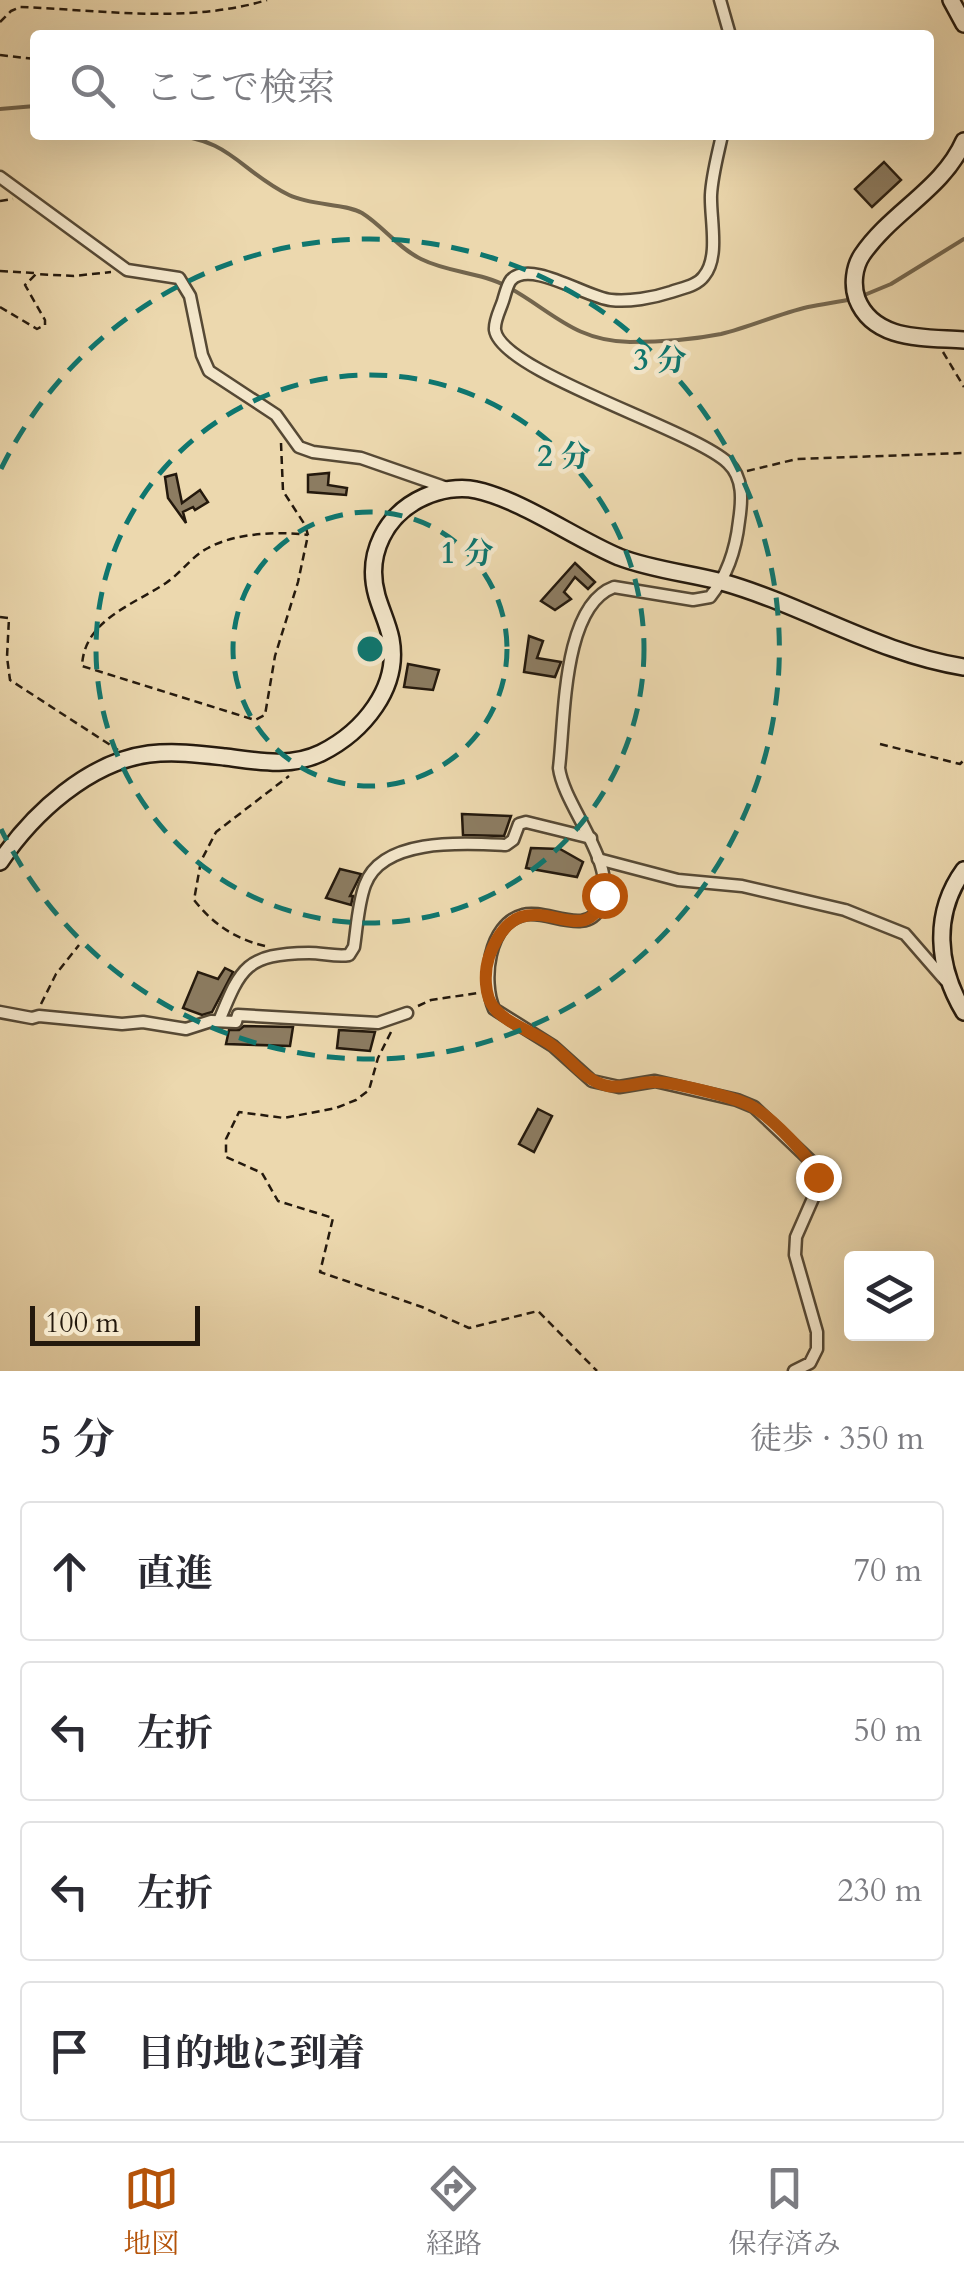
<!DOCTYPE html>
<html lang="ja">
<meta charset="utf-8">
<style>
:root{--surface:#fff;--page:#f7f7f7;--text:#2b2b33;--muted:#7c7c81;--line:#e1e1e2;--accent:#b45309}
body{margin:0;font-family:Cardo,"Noto Serif JP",serif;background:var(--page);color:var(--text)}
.controls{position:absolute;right:30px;bottom:30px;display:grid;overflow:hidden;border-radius:10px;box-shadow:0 10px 40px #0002}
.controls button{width:90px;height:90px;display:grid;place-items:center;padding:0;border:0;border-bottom:2px solid var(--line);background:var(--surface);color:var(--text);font:50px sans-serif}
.scale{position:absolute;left:30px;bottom:25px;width:170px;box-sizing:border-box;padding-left:10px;border:5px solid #24190d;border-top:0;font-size:28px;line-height:35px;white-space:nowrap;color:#24190d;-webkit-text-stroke:8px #f3e6ca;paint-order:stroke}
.stop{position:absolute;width:30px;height:30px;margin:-22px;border:8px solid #b45309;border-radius:50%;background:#fff}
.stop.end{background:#b45309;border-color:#fff;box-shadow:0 2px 10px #0008}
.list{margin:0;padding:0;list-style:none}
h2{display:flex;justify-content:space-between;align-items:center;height:130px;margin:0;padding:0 40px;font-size:42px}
h2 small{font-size:32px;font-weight:400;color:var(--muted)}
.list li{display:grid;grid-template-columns:65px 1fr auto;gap:30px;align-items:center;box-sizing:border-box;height:140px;margin:0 20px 20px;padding:0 20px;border:2px solid var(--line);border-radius:10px}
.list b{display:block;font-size:38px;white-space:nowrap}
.list em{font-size:32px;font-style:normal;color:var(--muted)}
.icon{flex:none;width:55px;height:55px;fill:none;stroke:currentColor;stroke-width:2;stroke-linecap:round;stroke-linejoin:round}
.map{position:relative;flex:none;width:964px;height:1371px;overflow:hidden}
.search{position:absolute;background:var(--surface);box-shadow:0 10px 40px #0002;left:30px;right:30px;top:30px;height:110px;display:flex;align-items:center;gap:25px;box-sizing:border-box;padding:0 35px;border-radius:10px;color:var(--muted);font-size:38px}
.sheet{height:770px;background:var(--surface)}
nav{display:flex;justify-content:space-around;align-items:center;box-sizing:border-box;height:140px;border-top:2px solid var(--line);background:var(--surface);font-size:28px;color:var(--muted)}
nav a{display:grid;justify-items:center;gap:5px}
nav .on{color:var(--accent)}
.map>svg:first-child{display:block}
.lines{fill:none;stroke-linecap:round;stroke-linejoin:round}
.stream{stroke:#73654d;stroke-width:4}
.building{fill:#8c7c61;stroke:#24190d;stroke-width:2.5}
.street-casing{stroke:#564935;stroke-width:15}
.secondary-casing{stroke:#24190d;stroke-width:20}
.path{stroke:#24190d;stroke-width:2.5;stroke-dasharray:8 5;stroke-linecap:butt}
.street{stroke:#f3e6ca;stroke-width:10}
.secondary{stroke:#f3e6ca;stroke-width:15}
.route{stroke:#b45309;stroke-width:12}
.ring{fill:none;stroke:#0f766e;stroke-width:5;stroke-dasharray:18 12}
.centre{fill:#0f766e;stroke:#f3e6ca;stroke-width:5}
.ring-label{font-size:30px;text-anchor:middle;font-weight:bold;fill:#0f766e;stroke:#f3e6ca;stroke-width:9;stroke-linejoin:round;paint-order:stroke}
</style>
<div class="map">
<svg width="964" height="1371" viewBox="0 0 964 1371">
<rect width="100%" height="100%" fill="#ecd8ae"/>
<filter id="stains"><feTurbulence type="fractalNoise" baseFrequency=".002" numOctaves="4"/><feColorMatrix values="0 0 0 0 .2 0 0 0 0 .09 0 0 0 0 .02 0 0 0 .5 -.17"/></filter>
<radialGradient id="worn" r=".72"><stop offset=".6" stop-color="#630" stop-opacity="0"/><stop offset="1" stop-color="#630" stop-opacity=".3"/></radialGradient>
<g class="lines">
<g class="stream">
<polyline points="0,109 35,106"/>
<path d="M169 135C230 138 240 171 289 195 312 206 344 203 362 213 383 226 398 248 421 259 449 273 481 272 508 287 552 311 574 341 630 342 660 342 691 340 721 334 750 327 778 314 808 307 823 304 838 302 853 299"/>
<polyline points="862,296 891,284 964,239"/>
</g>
</g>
<g class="building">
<polygon points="884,162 901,180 872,207 855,189"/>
<polygon points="329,473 328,485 347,488 346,495 308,492 308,475"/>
<polygon points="176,474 182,503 200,490 208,502 195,510 193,507 183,512 186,523 168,498 165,477"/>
<polygon points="575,563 595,582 588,589 575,577 564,592 571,599 555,610 541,601"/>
<polygon points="529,636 543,641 537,658 561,662 555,677 524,672"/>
<polygon points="408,664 439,670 433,690 404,687"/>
<polygon points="462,814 511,816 504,836 463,835"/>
<polygon points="531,848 560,849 583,862 577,877 526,868"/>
<polygon points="340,869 361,874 350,896 353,896 351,905 326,898"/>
<polygon points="225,968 233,972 212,1012 202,1015 183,1008 198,972 218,979"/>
<polygon points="244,1026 293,1027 290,1046 226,1044 229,1030 239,1030"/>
<polygon points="339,1030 375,1032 370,1051 337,1048"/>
<polygon points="538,1109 552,1116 534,1152 519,1144"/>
</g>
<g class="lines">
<defs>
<g id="street">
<polyline points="720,0 730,35"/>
<path d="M722 135C718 154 712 175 711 195 710 218 720 257 704 276 697 286 682 288 671 292 653 298 629 302 611 300 587 298 531 259 511 280 507 285 505 295 503 301 500 310 494 321 495 330 501 372 692 429 728 463 744 478 742 501 739 521 736 548 727 576 710 597L693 600 614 587C562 606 565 719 559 768 564 807 619 864 601 906 587 938 546 908 523 915 488 924 482 981 494 1009L553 1046 592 1081 619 1087 655 1081 737 1100 754 1107 814 1164 818 1187 796 1237 795 1255 817 1332V1349L810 1363 794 1371"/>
<polyline points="0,177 127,270 179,278 190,296 202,355 209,371 276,415 299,447 313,452 361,458 450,489"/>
<polyline points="598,859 678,880 742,886 845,910 905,934 945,980"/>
<polyline points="0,1012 32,1018 39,1016 122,1024 143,1022 186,1029 211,1021 236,1022 238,1015 378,1023 407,1013"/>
<path d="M219 1021C241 967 246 954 309 953 323 953 335 957 349 955L354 947C357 927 358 904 365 885 382 837 465 843 506 845L513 840 519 824 526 822 591 838"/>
</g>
<g id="secondary">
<polyline points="951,0 964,24"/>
<path d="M964 141C943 189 891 212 862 255 854 267 852 285 857 299 874 342 926 337 964 340"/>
<path d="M0 862C33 813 89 762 149 754 175 751 199 754 225 757 257 761 290 768 321 753 363 732 400 688 391 639 388 624 381 610 377 596 365 554 386 514 424 497 439 490 460 486 476 490 522 500 574 538 619 557 653 570 688 573 722 582 804 605 879 654 964 667"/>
<path d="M964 870C932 914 937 967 964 1012"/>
</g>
</defs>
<use href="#street" class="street-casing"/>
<use href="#secondary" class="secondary-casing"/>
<g class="path">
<path d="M0 22 11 11 20 7C101 10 188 24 267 0"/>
<polyline points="0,55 35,59"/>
<polyline points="0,201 13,199"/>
<polyline points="0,271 34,273"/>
<polyline points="0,307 37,329 45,325 45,320 25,285 36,274 74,276 111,272"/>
<polyline points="943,352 964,387"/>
<path d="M281 443 283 491 305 525 308 535 298 582 275 656 265 715 255 720 82 666C84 620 133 605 166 583 181 573 192 556 208 548 235 533 278 531 308 535"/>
<polyline points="747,471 797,459 964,453"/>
<polyline points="0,617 9,618 7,657 10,680 118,750"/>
<polyline points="880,744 960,764 964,760"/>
<path d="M265 946C235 939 213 924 194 900L201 861 216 832 289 776"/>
<polyline points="41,1004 56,974 79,945"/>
<polyline points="418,1006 431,1000 478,993"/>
<polyline points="391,1032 378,1058 369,1090 356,1100 336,1108 284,1118 239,1112 226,1139 226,1157 262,1173 278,1201 333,1218 320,1272 422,1307 469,1328 538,1311 597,1371"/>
</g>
<use href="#street" class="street"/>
<use href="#secondary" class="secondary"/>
</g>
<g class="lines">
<path class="route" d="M604 895C585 963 522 865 489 957 484 972 484 997 495 1009 509 1025 536 1033 553 1046 571 1059 585 1082 608 1086 624 1089 639 1082 654 1082 673 1082 734 1097 751 1106 770 1116 811 1157 818 1177"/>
</g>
<g class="ring">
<circle cx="370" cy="649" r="137"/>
<circle cx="370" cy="649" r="274"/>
<path d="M1 469A410 410 0 1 1 1 829"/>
</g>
<circle cx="370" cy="649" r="15" class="centre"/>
<g class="ring-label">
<text x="660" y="370">3 分</text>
<text x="564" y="466">2 分</text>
<text x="467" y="563">1 分</text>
</g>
<rect width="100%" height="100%" filter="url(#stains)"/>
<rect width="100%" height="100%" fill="url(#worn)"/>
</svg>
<div class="controls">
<button><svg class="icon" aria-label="layers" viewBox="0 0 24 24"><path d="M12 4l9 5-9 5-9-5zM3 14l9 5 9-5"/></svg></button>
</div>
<div class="scale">100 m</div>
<div class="stop" style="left:604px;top:895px"></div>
<div class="stop end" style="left:818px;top:1177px"></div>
<div class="search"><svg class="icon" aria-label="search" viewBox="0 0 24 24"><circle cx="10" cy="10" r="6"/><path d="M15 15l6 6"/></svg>ここで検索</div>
</div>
<section class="sheet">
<h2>5 分<small>徒歩 · 350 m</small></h2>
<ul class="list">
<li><svg class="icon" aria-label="ahead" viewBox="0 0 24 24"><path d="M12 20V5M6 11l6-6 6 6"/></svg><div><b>直進</b></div><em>70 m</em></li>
<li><svg class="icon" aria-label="left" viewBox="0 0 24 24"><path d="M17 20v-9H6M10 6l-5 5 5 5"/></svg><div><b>左折</b></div><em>50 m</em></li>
<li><svg class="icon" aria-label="left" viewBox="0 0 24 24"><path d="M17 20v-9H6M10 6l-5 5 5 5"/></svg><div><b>左折</b></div><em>230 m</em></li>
<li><svg class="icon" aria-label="arrive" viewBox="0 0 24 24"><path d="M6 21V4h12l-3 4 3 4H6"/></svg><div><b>目的地に到着</b></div></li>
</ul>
</section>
<nav>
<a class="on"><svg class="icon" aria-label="map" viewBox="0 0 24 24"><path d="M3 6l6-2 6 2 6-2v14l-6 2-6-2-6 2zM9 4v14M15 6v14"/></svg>地図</a>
<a><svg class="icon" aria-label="directions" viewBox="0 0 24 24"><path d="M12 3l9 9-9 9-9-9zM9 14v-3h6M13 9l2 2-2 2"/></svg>経路</a>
<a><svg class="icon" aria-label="saved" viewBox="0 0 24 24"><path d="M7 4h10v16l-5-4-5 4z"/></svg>保存済み</a>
</nav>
